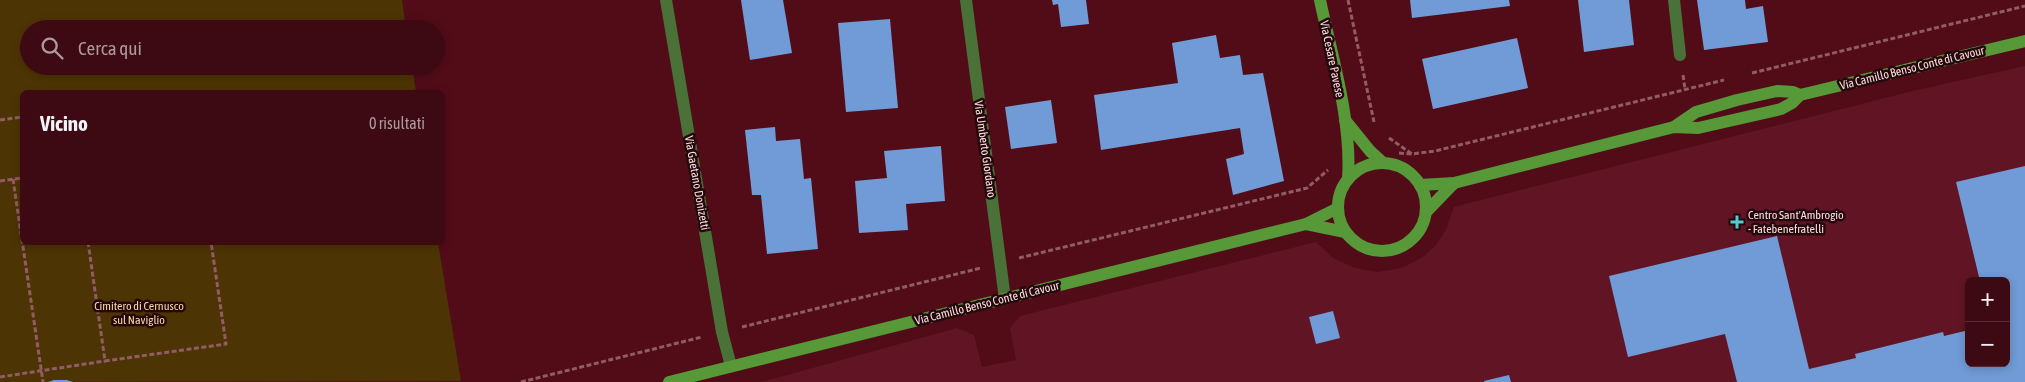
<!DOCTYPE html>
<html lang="it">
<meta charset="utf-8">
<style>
:root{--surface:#3d0912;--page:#44121b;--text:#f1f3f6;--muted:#ad9a9f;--line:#562a32}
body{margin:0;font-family:"Asap Condensed",sans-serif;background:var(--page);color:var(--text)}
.controls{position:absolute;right:15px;bottom:15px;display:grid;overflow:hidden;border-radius:8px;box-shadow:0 2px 8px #0003}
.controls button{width:45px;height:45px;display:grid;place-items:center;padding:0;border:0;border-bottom:1px solid var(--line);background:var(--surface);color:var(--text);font:25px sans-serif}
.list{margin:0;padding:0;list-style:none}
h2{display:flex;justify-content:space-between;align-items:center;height:65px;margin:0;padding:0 20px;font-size:21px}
h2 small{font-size:16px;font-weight:400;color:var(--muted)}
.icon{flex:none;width:28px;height:28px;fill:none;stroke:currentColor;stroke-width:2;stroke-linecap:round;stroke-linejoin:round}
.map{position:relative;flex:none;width:2025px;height:382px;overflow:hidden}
.search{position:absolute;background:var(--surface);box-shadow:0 2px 8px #0003;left:20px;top:20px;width:425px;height:55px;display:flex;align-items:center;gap:12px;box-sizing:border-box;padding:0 18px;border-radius:28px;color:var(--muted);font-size:19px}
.panel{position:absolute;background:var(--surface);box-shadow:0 2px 8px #0003;left:20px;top:90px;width:425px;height:155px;border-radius:8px}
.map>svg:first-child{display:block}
.built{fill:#611524;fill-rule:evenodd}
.green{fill:#4d3404}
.building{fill:#719bd6}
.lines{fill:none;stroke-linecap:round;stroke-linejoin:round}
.path{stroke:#915c64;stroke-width:3;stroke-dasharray:5 2.5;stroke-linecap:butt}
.street{stroke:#497138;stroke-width:12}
.secondary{stroke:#579838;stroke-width:12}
.poi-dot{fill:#52cdcf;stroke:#25080b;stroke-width:2}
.labels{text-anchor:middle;stroke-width:5;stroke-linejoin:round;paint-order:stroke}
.street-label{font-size:12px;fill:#f9dedf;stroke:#25080b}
.poi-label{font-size:12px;fill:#f9dedf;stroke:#25080b;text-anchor:start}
.park-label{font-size:12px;fill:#f7d6a5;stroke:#25080b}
</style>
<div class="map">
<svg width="2025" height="382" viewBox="0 0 2025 382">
<rect width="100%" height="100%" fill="#510c18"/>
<path class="built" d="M2025 66V382H762L957 328 974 335 982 367 1016 360 1010 328 1020 316 1316 242 1333 258 1355 268 1378 272 1402 268 1423 257 1436 245 1446 230 1454 207 1913 91ZM1969 281H2006V363H1969Z"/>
<polygon class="green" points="0,0 402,0 406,29 29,29 29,66 412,66 416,92 22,92 22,242 438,243 461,381 0,382"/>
<g class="building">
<polygon points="741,0 783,0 792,53 750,60"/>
<polygon points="1052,0 1086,0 1089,24 1061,27 1058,4 1053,5"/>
<polygon points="1410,0 1509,0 1510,6 1412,18"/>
<polygon points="1578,0 1629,0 1634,45 1584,52"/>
<polygon points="1697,0 1745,0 1746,9 1763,6 1768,42 1704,50"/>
<polygon points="890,19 898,108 846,112 838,23"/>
<polygon points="1216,35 1220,58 1240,55 1243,75 1263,73 1284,181 1233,195 1226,159 1244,154 1240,128 1101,150 1094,95 1178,83 1172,43"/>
<polygon points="1517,38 1528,88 1433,109 1422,59"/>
<polygon points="1051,100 1057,143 1011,149 1005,107"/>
<polygon points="775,127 776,141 800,139 804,179 811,178 818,249 767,254 761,195 752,195 745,130"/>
<polygon points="941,146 945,201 906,204 908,230 859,233 855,181 887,178 884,151"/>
<polygon points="2025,166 2025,382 1737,382 1725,334 1628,357 1609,276 1777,236 1809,369 1856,358 1855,354 1943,332 1944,336 1969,330 1969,363 2006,363 2006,281 1980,281 1956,182"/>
<polygon points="1333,311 1340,338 1316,344 1309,317"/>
<polygon points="1509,375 1511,382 1484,382 1484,381"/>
<polygon points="54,380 67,380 73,382 48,382"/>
</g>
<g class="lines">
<g class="path">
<polyline points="1348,0 1374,122"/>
<polyline points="1752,73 2025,6"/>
<polyline points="1683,75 1685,89"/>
<polyline points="0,120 22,117"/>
<polyline points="1389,138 1412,154 1435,151 1724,80"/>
<polyline points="1399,153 1412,154"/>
<polyline points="13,179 43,382"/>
<polyline points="0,181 22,178"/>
<polyline points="88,242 105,361 226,344 211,242"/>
<polyline points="1019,258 1307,188 1328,170"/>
<polyline points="742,327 981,268"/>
<polyline points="0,377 105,361"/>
<polyline points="521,382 702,337"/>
</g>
<g class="street">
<polyline points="666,0 722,332 731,366"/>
<polyline points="966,0 1005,299"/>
<polyline points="1674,0 1680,55"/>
</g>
<g class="secondary">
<path d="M1320 0C1332 57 1352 121 1348 179"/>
<polyline points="1345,120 1370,151 1383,163"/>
<polyline points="1674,127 1696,112 1737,100 1777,91 1793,92 1800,95"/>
<circle cx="1382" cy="207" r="44"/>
<polyline points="1420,185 1454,183 1674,127 1698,128 1781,109 1792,103 1800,95 2025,41"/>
<polyline points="1426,212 1454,183"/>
<polyline points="1306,224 1345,232"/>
<polyline points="669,382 1306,224 1338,208"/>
</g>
</g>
<path class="poi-dot" d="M1734.5 214.5h5v5h5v5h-5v5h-5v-5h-5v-5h5z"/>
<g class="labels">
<g class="street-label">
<text transform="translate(1332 59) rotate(78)" y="4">Via Cesare Pavese</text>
<text transform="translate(1912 68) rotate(-14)" y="4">Via Camillo Benso Conte di Cavour</text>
<text transform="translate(985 149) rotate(82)" y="4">Via Umberto Giordano</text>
<text transform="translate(697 183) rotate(80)" y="4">Via Gaetano Donizetti</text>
<text transform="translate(987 303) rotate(-14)" y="4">Via Camillo Benso Conte di Cavour</text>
</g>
<g class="poi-label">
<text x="1748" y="219">Centro Sant'Ambrogio<tspan x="1748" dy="14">- Fatebenefratelli</tspan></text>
</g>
<g class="park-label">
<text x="139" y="310">Cimitero di Cernusco<tspan x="139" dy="14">sul Naviglio</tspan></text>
</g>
</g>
</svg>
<div class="controls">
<button>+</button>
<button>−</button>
</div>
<div class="search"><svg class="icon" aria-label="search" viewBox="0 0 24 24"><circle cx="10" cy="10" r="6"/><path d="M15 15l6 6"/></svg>Cerca qui</div>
<section class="panel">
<h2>Vicino<small>0 risultati</small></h2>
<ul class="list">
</ul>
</section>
</div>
